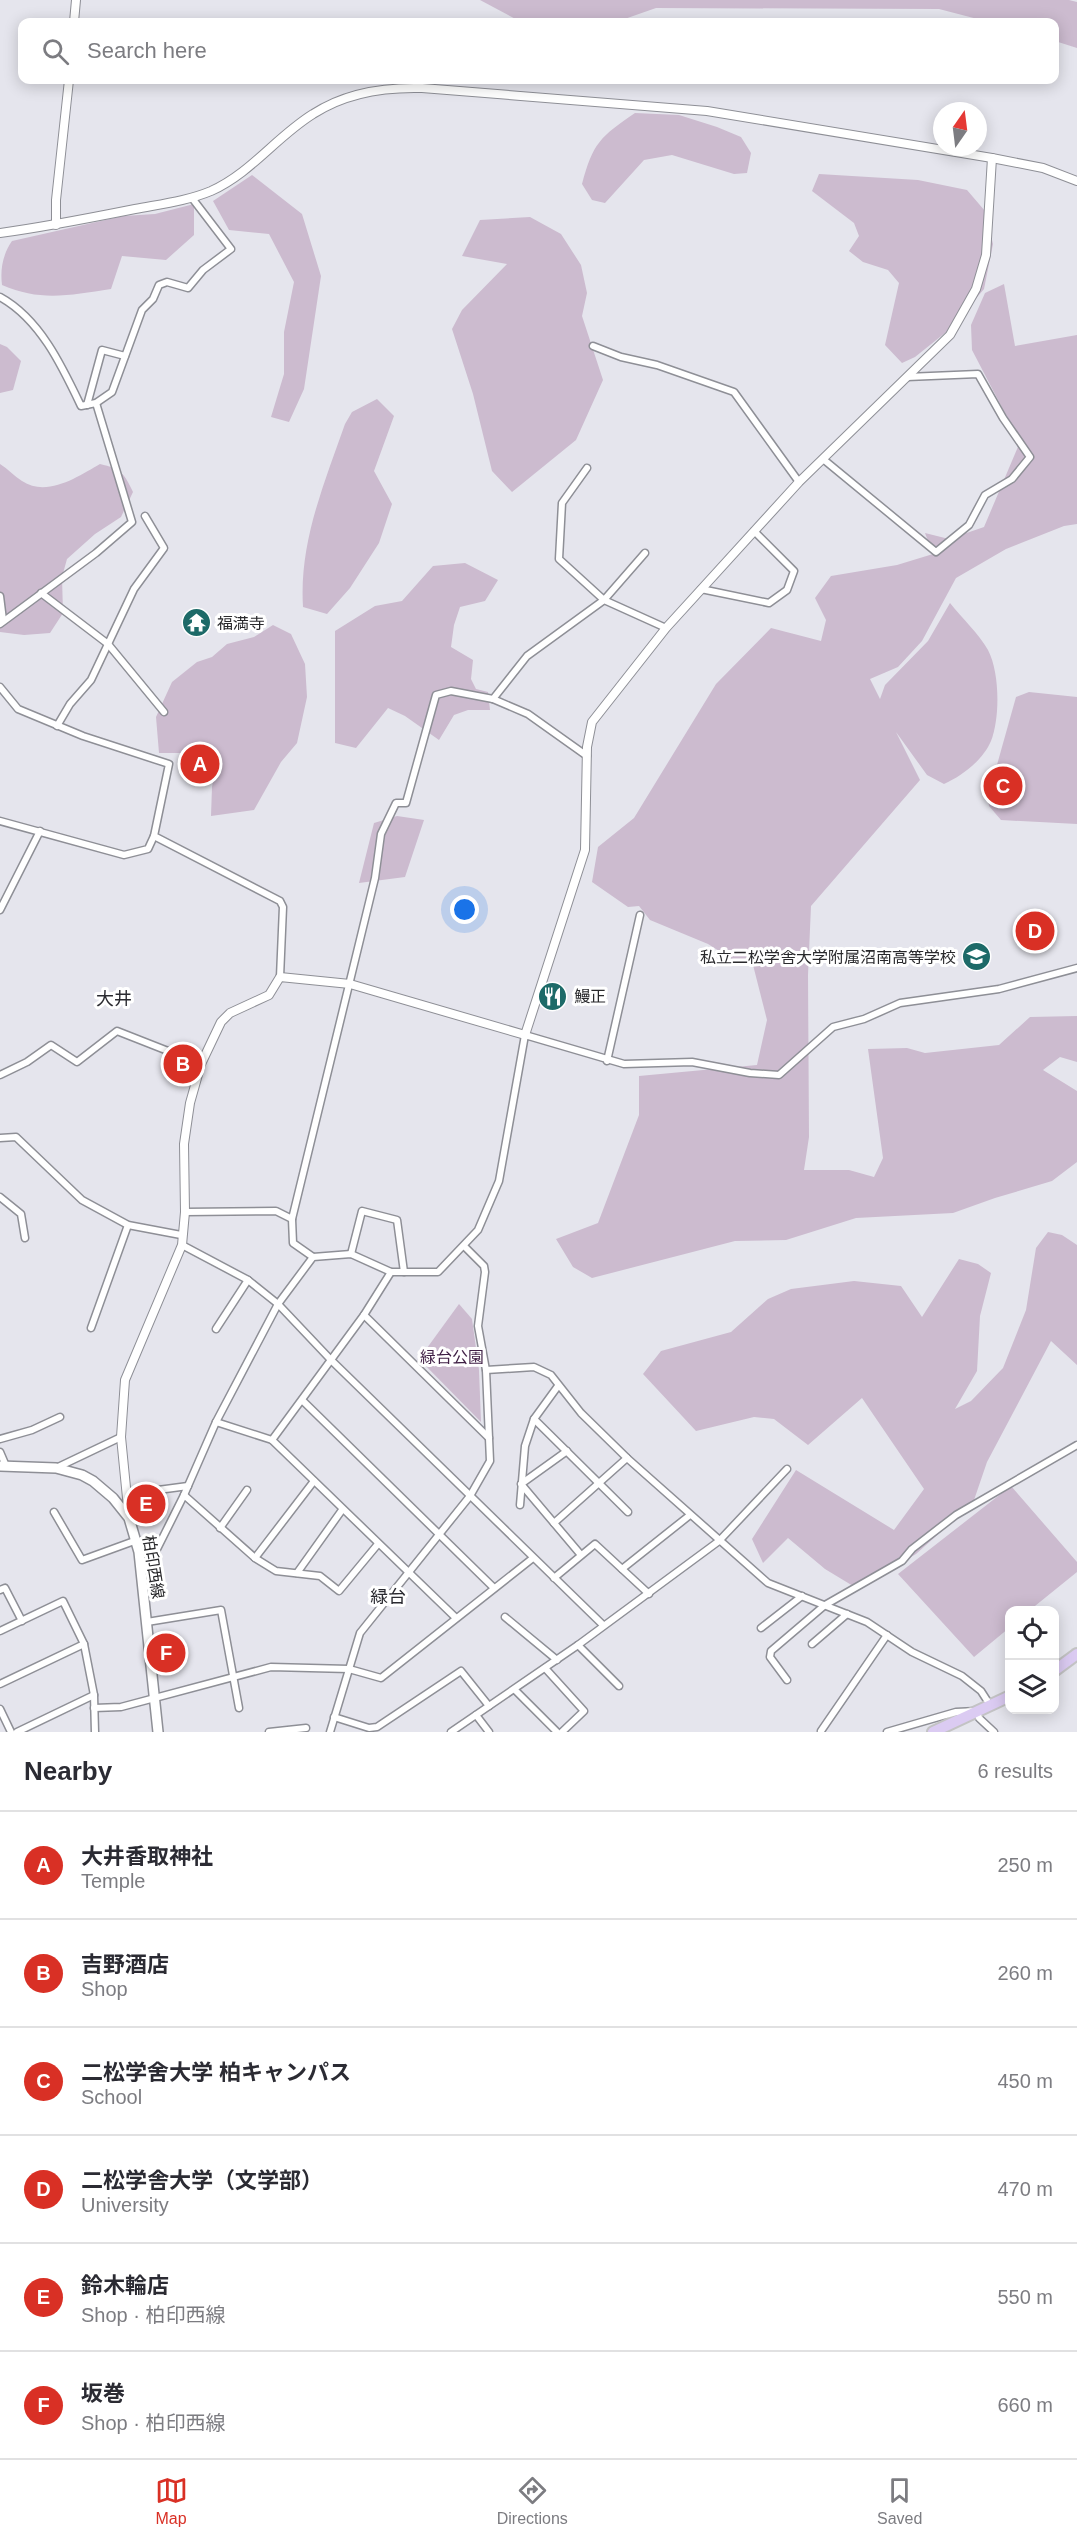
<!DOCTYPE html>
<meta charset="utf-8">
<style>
:root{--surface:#fff;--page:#f7f7f7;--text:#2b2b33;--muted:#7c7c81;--line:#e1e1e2;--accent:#d93025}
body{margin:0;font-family:Helvetica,"Noto Sans JP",sans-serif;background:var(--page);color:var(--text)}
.controls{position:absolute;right:18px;bottom:18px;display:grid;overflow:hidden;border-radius:12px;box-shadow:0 3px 15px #0003}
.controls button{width:54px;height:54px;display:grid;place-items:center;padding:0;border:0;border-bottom:2px solid var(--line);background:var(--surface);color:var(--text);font:30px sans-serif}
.compass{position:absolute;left:933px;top:102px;width:54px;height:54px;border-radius:50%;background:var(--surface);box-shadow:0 3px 15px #0003;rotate:14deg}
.you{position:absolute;left:465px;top:910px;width:21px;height:21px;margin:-15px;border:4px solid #fff;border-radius:50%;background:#1a73e8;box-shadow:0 0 0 9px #1a73e833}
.badge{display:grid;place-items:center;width:39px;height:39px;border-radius:50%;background:var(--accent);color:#fff;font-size:20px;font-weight:700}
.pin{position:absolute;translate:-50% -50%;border:3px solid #fff;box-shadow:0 2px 6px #0006}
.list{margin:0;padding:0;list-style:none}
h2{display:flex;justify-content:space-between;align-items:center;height:78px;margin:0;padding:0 24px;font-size:26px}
h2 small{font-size:20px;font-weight:400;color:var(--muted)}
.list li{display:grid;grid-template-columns:39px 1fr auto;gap:18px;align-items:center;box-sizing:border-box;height:108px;padding:0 24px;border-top:2px solid var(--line)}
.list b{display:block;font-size:22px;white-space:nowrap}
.list p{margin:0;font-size:20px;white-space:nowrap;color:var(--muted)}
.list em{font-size:20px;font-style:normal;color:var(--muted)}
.icon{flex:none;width:33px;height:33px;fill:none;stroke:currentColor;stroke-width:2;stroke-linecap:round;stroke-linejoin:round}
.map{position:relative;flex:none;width:1077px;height:1732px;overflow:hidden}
.search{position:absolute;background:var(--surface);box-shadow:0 3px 15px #0003;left:18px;right:18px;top:18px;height:66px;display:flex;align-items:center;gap:15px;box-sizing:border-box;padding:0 21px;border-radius:12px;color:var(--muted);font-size:22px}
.sheet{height:726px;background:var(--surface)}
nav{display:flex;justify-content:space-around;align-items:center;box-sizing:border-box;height:84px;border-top:2px solid var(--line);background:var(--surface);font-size:16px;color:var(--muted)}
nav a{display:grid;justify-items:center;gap:3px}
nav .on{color:var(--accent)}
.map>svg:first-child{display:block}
.green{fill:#ccbbcf}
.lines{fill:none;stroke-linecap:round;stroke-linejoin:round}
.minor-casing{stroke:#8e8f96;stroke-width:9}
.tertiary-casing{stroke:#8e8f96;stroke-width:10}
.secondary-casing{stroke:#8e8f96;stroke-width:12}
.primary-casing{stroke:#c3c3c4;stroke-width:14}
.minor{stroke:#fff;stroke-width:6}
.tertiary{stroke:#fff;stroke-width:8}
.secondary{stroke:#fff;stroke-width:9}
.primary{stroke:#dbcbf2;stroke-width:10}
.labels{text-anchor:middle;stroke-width:6;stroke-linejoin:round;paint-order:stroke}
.poi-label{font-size:16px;fill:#29292c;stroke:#fff;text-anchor:start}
.park-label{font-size:16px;fill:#402046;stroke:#fff}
.street-label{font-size:16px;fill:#29292c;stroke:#fff}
.neighbourhood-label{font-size:18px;fill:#2a2a30;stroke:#fff}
</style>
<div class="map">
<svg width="1077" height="1732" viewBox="0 0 1077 1732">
<rect width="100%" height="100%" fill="#e5e5ed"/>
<g class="green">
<polygon points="480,0 1069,0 1077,2 1077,48 1055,41 1054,22 989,22 939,9 656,8 616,22 521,22"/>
<path d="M635 113 679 115 717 127 741 137 751 153 747 173 734 174 672 155 644 160 605 203 592 200 582 184C593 143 600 137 635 113Z"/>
<polygon points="819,174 918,180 967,190 985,211 993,244 984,289 950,329 915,357 902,363 885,345 899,283 888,270 863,262 849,251 859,236 854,223 812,191"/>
<polygon points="252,175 302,214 321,276 304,389 289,422 271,417 284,374 284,332 294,282 269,234 229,230 213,201"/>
<path d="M194 204V235L166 260 122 256 111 289C70 295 41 302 2 285 0 269 3 254 12 241L123 216 155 214Z"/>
<polygon points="530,217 561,234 581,265 587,293 582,316 603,380 576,440 512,492 492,471 473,394 452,329 462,310 507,264 462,256 480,220"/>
<path d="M1004 284 1015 346 1077 335V524L1064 526 1006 549 956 578 922 641 898 667 870 679 880 699 885 685 928 641 950 603C962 618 979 634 988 650 1000 673 1000 718 991 741 983 760 962 776 944 784L927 775 896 732 920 780 811 906 808 975 809 1137 804 1170H849L874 1177 883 1158 868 1049 907 1048 925 1053 999 1045 1030 1017 1077 1016V1062L1060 1057 1043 1070 1077 1091V1162L1052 1181 995 1198 953 1213 856 1218 786 1240 735 1241 592 1278 573 1267 556 1239 598 1223 639 1115V1076L757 1065 767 1020 752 961H735L708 944 650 920 639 906 628 907 592 882 598 847 634 818 716 684 771 628 821 641 826 620 815 598 831 576 897 565 933 554 925 533 949 539 984 527 1020 442 972 350 971 325 985 293Z"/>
<polygon points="0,344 7,347 21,361 13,390 0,393"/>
<path d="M377 399 394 416 374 471 392 504 379 543 350 588 327 614 303 607C299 542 324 484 345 424L352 412Z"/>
<path d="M0 464C8 469 14 476 22 481 47 498 79 476 100 464 121 469 124 473 133 492L121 517 95 534 67 559 62 577 63 613 50 633 24 635 0 632Z"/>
<polygon points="465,563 498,580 485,601 460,607 454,625 451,647 473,660 471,679 476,689 488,692 490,710 468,710 454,715 439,740 405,716 388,708 356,748 335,743 335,631 375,606 402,601 433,566"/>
<polygon points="273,625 291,634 305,664 307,697 297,743 281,762 254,810 211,816 212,787 218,753 159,753 156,717 172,682 197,662 212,657 227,644 254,637"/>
<polygon points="1029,692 1077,697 1077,824 1001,820 989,806 988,797 1016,697"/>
<polygon points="397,816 424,820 405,877 359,883 374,823"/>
<polygon points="1048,1232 1062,1235 1077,1245 1077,1365 1051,1341 987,1462 973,1503 916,1554 858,1589 825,1569 788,1538 763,1563 752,1539 796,1470 894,1530 924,1489 862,1398 808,1445 774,1419 754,1417 696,1431 643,1374 661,1351 731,1332 768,1299 791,1289 854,1281 901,1286 922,1317 959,1259 978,1264 991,1273 980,1316 977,1371 955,1409 971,1401 1003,1368 1026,1310 1036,1248"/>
<polygon points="459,1304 472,1319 479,1370 481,1422 419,1359"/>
<polygon points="1011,1486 1077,1562 1077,1572 1030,1610 1010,1610 1009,1628 974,1657 898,1574"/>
</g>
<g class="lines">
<defs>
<g id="minor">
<path d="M0 297C40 319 62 366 81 406L96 403 112 392 142 310 153 299 159 285 167 282 188 288 203 270 231 249 192 198"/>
<polyline points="593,346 621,357 657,365 734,392 799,482"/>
<polyline points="87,405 102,350 125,356"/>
<polyline points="823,459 936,552 969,525 985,495 1012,479 1030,457 1003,418 978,374 907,377"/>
<polyline points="587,468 562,503 559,559 604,600 645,553"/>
<polyline points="701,589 769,603 787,590 794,571 754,531"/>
<polyline points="41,593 108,644 164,712"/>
<polyline points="0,596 3,620"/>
<polyline points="0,624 96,553 132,522 96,403"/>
<polyline points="0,687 18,709 83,736 169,764 154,836 280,901 283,907 280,977"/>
<polyline points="493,699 528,714 587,756"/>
<polyline points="57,726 70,704 91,680 134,589 164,548 145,516"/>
<polyline points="0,821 124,855 148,849 154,836"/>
<polyline points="0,910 40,831"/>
<polyline points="607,1061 640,915"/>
<polyline points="0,1075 27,1062 51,1045 77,1062 117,1031 201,1064"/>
<polyline points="0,1138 16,1137 82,1200 128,1225 181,1235"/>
<polyline points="0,1197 21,1214 25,1238"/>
<polyline points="185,1212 276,1211 292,1219 293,1243 313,1257"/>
<polyline points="292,1219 375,878 381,834 396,803 406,803 436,695 451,691 493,699 527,656 604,600 666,628"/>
<polyline points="182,1245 248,1280 278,1304 331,1360 603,1625"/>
<polyline points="351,1254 362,1211 397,1220 404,1272"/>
<polyline points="364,1315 489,1438"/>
<polyline points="91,1328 128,1225"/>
<polyline points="216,1329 248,1280"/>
<polyline points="486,1370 534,1367 551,1375 581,1413 627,1458 768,1583 867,1622 912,1652 962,1676 981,1691 990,1705"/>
<polyline points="302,1400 494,1588"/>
<polyline points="534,1419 628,1512"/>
<polyline points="216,1422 272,1440 456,1618"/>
<polyline points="0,1439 32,1430 60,1417"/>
<polyline points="272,1440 364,1315 391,1272"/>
<polyline points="567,1451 521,1484 581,1555"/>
<polyline points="0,1452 6,1466"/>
<polyline points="56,1468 121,1437"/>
<polyline points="128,1494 188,1486"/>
<polyline points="184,1495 255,1558 276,1571 320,1576 339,1591 378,1544"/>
<polyline points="520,1505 525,1446 534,1419 558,1386"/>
<polyline points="54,1512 82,1560 137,1540"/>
<polyline points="554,1523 627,1458"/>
<polyline points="220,1528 247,1490"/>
<polyline points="255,1558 314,1481"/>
<polyline points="141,1569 151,1561 184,1495 216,1422 278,1304 313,1257 351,1254 391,1272 438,1272 478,1230 499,1181 525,1035 624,1064 692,1062 750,1073 779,1075 833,1027 864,1019 900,1003 999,989 1077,968"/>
<polyline points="622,1569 690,1515"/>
<polyline points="297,1573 342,1510"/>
<polyline points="554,1578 595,1544 649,1594"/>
<polyline points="0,1590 5,1588 22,1621"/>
<polyline points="505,1617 557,1660"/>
<polyline points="147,1622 221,1610 239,1708"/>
<polyline points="761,1628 802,1596"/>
<polyline points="0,1631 63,1601 84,1644 94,1695 95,1732"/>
<polyline points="812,1644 847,1614"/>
<polyline points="578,1645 619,1686"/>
<polyline points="545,1668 584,1711 562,1732"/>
<polyline points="787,1680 770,1657 771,1651 825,1605 902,1561 912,1549 956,1515 1077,1445"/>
<polyline points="0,1684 84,1644"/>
<polyline points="515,1690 557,1732"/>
<polyline points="94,1708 121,1707 271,1667 349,1669 381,1678 533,1558"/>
<polyline points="0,1709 11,1732"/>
<polyline points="476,1715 489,1732"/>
<polyline points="334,1717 369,1728 377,1727 461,1671 489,1706"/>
<polyline points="821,1731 887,1635"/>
<polyline points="17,1732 94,1695"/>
<polyline points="269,1732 306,1728"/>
<polyline points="330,1732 360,1633 470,1496 490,1461 486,1370 478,1326 485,1272 484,1266 464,1246"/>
<polyline points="451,1732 578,1645 719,1541 787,1469"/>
<polyline points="887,1732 956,1712 977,1711 979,1718 994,1732"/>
</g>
<g id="tertiary">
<polyline points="74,22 76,0"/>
<polyline points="56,225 56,200 69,80"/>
<path d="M0 233C45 227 90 218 135 209 161 204 187 201 211 191 251 173 276 137 313 114 345 93 384 87 422 88L707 111 992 158 1043 168 1077 181"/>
<polyline points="129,1518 121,1437 125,1380 182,1245 185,1212 184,1144 190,1103 201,1064 221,1022 230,1013 269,995 280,977 350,984 525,1035 585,850 587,747 592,722 666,628 799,482 950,335 976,289 986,255 992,158"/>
</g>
<polyline id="secondary" points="0,1466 56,1468 82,1475 93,1481 113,1498 129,1518 139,1552 158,1732"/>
<g id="primary">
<polyline points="1054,1671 1077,1654"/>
<polyline points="933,1732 1010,1696"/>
</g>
</defs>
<use href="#minor" class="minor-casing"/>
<use href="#tertiary" class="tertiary-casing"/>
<use href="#secondary" class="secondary-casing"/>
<use href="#primary" class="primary-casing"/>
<use href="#minor" class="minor"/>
<use href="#tertiary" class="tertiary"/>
<use href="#secondary" class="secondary"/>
<use href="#primary" class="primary"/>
</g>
<defs>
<symbol id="temple-disc" viewBox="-11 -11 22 22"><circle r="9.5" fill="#1d6a68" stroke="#fff"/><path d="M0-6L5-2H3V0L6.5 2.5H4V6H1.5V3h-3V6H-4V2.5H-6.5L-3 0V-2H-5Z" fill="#fff"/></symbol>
<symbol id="school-disc" viewBox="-11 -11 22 22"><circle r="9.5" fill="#1d6a68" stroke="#fff"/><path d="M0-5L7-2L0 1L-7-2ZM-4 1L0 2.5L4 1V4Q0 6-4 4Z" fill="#fff"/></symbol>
<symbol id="restaurant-disc" viewBox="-11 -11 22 22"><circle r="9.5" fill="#1d6a68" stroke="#fff"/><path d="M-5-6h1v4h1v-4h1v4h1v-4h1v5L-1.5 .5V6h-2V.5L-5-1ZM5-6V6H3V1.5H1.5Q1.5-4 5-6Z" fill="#fff"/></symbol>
</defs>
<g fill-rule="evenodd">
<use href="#temple-disc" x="180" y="606" width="33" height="33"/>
<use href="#school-disc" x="960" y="940" width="33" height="33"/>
<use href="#restaurant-disc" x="536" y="980" width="33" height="33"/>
</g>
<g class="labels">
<g class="poi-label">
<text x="217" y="629">福満寺</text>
<text x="956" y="963" text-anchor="end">私立二松学舎大学附属沼南高等学校</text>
<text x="574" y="1002">鰻正</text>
</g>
<g class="park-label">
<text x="452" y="1363">緑台公園</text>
</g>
<g class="street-label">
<text transform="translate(154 1567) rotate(81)" y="6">柏印西線</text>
</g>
<g class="neighbourhood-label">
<text x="114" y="1005">大井</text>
<text x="388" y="1603">緑台</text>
</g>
</g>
</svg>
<div class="controls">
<button><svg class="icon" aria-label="locate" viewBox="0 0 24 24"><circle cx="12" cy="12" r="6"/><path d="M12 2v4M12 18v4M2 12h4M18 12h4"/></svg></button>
<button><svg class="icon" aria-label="layers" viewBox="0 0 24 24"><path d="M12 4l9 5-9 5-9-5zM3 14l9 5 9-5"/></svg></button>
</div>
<svg class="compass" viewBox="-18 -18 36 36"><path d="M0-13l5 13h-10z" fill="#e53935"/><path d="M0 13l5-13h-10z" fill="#7c7c81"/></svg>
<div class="you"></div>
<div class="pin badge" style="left:200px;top:764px">A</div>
<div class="pin badge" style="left:183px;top:1064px">B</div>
<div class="pin badge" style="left:1003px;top:786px">C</div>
<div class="pin badge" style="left:1035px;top:931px">D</div>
<div class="pin badge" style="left:146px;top:1504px">E</div>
<div class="pin badge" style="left:166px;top:1653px">F</div>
<div class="search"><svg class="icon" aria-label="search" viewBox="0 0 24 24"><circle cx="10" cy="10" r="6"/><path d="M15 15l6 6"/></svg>Search here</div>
</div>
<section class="sheet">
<h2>Nearby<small>6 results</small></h2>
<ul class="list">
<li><span class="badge">A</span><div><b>大井香取神社</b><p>Temple</p></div><em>250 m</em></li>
<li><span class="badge">B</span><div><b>吉野酒店</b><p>Shop</p></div><em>260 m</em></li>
<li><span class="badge">C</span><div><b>二松学舍大学 柏キャンパス</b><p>School</p></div><em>450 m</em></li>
<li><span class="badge">D</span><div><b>二松学舎大学（文学部）</b><p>University</p></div><em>470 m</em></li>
<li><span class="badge">E</span><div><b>鈴木輪店</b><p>Shop · 柏印西線</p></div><em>550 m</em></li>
<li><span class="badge">F</span><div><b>坂巻</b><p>Shop · 柏印西線</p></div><em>660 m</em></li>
</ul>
</section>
<nav>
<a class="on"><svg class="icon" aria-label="map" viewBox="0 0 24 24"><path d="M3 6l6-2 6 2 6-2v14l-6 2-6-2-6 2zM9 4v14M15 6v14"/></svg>Map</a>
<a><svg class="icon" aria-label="directions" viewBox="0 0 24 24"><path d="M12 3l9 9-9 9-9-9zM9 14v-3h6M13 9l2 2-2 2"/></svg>Directions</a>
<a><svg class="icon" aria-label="saved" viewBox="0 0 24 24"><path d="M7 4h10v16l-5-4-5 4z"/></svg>Saved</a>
</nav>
